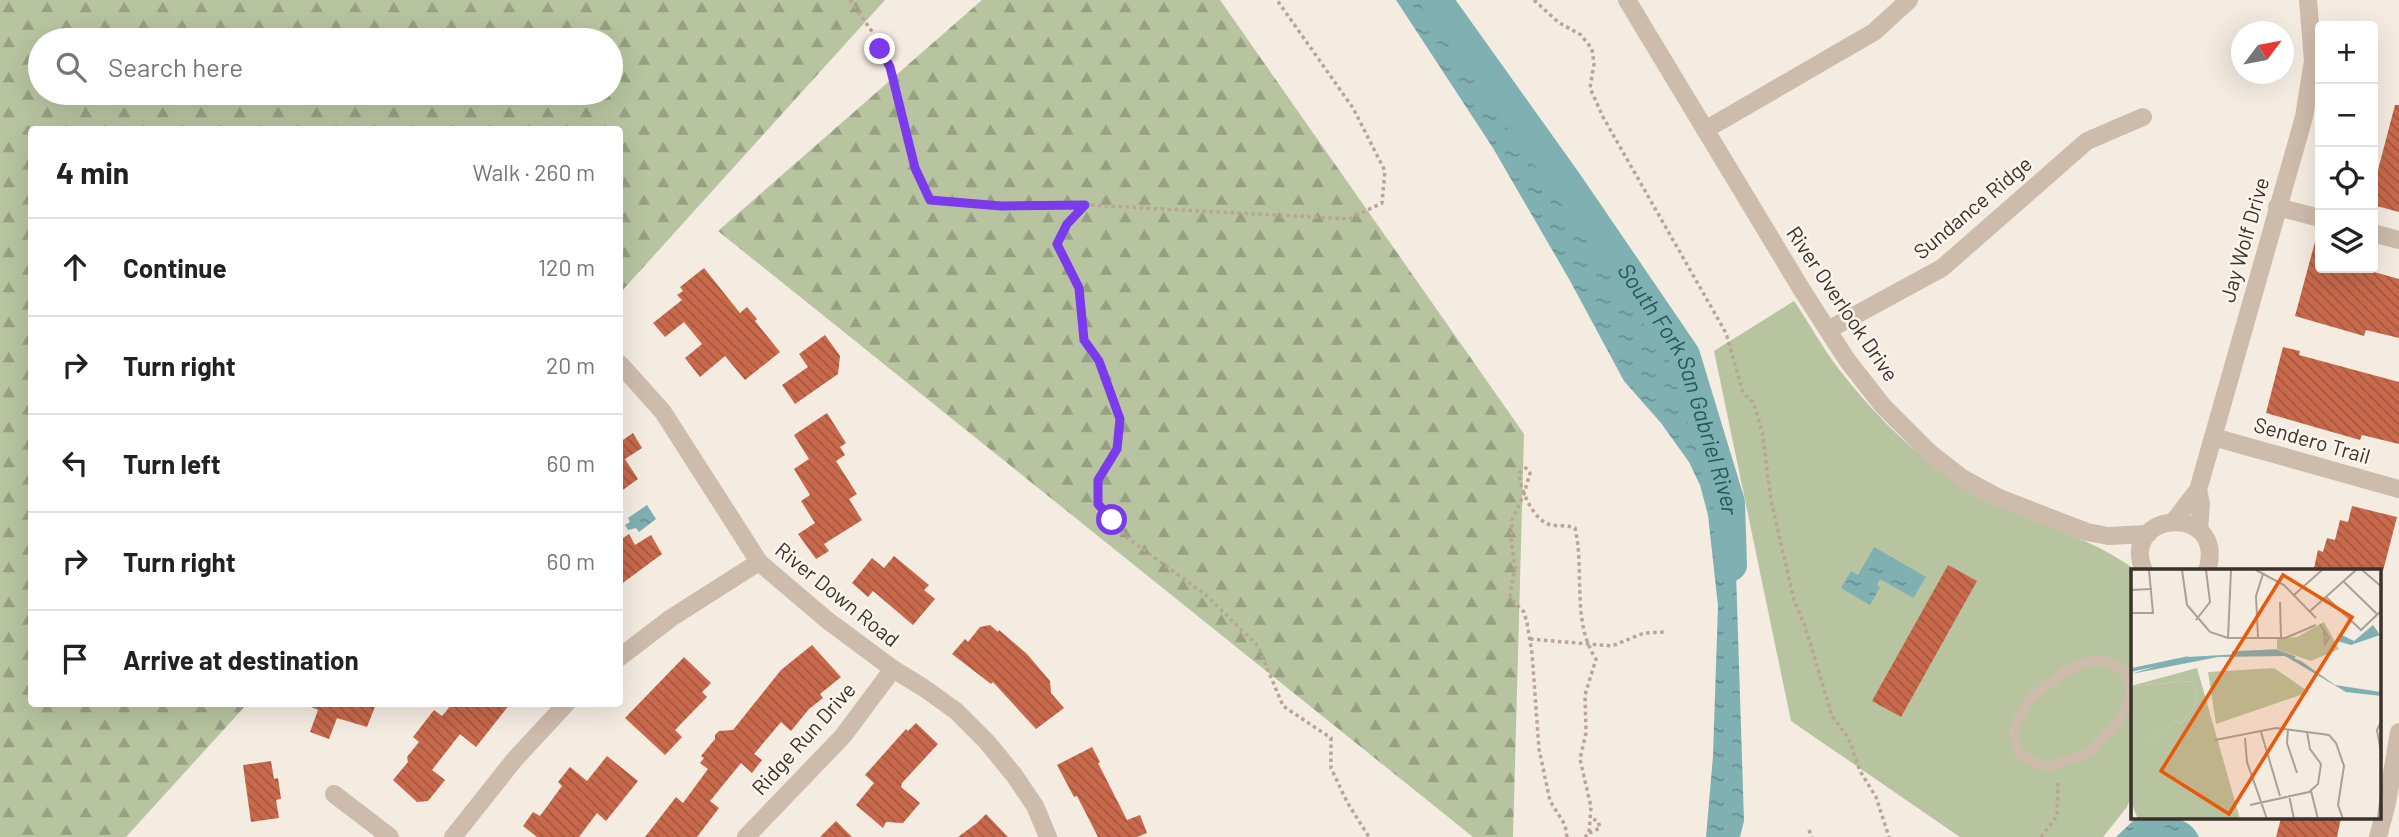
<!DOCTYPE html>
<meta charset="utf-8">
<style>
:root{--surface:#fff;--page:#f2f2f2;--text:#222;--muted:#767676;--line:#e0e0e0}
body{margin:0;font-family:Barlow,sans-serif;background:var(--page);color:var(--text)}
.controls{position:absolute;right:21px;top:21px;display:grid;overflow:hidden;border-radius:7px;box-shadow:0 7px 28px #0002}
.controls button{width:63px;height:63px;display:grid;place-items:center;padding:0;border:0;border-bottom:2px solid var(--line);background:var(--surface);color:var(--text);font:35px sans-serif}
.compass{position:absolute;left:2231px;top:21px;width:63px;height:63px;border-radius:50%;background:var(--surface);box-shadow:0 7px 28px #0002;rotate:58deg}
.stop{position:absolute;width:21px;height:21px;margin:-16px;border:5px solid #7c3aed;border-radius:50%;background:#fff}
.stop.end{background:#7c3aed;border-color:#fff;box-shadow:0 2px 7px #0008}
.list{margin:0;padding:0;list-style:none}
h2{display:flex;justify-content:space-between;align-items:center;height:91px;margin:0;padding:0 28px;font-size:30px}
h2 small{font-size:23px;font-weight:400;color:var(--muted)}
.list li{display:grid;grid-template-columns:46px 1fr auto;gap:21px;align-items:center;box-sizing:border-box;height:98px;padding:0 28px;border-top:2px solid var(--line)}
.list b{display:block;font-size:26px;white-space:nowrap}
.list em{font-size:23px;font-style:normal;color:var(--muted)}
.icon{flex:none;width:38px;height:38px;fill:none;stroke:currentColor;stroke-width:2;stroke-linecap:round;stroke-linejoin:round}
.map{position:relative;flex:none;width:2399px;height:837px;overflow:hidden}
.search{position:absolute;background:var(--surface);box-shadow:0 7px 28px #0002;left:28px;top:28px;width:595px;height:77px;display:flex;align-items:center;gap:18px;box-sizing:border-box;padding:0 24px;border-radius:38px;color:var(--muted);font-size:26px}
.panel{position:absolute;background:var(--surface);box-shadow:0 7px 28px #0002;left:28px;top:126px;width:595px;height:581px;border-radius:7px}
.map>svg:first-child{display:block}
.green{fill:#b8c4a0}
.forest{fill:url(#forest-firs);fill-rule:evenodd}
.water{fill:url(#water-ripples)}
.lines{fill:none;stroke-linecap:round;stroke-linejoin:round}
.river{stroke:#7fb0b2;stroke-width:32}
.building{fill:url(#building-back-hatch)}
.path{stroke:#b9a596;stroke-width:3.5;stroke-dasharray:3.5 3.5;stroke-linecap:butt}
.lane{stroke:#cdbbac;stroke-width:10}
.street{stroke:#cdbbac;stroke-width:18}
.route{stroke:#7c3aed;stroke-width:9}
.labels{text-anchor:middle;stroke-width:5;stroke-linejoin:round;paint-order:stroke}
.street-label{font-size:21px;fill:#3b302b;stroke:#fbf5ee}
.water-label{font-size:23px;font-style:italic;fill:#1f5a5e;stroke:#fbf5ee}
.inset-river{fill:none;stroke:#7fb0b2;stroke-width:3.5}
.inset-road{fill:none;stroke:#aaa098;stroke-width:2}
.view{fill:#e8590c;fill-opacity:0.15;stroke:#e8590c;stroke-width:3.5}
.inset-edge{fill:none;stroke:#3b302b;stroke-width:3.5}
</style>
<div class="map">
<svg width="2399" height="837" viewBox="0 0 2399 837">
<defs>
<pattern id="forest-firs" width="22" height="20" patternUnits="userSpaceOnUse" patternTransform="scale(1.75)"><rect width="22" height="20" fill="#b8c4a0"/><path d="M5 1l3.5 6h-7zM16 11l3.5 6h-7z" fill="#97a083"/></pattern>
<pattern id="water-ripples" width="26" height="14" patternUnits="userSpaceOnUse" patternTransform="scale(1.75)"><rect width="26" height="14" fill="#7fb0b2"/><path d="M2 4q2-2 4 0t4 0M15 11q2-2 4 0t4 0" fill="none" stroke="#699091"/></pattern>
<pattern id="building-back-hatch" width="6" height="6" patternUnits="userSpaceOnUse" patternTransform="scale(1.75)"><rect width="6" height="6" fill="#c8694b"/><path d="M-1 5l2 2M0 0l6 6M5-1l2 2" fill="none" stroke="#a4573f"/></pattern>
</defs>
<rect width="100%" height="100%" fill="#f4ebe1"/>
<path class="green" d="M1794 301C1809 323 1822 347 1838 368 1868 407 1903 443 1943 473 1953 480 1963 489 1973 494 2027 523 2088 534 2137 571H2133V791L2127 807 2103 837H1960L1791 721 1714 351Z"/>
<g class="forest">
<path d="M0 0H885L620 293V130H32V704H247L126 837H0ZM40 40H611V93H40Z"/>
<polygon points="982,0 1220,0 1524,434 1513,837 1473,837 718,231"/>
</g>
<g class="water">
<polygon points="1396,0 1437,0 1487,77 1621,266 1678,366 1717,449 1725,486 1736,572 1744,821 1740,837 1706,837 1713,756 1718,606 1708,515 1700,485 1689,462 1661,423 1624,381 1569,279 1493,148"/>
<polygon points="647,505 656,519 639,532 636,528 628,530 625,525 630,522 628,518"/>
<polygon points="1874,547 1926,577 1913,598 1880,579 1877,585 1880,587 1870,605 1841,588 1851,571 1858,575"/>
<path d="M2136 818C2160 818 2187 812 2199 837H2116Z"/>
</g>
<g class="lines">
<path class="river" id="s1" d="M1436 0 1566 182 1684 355 1729 503 1731 565"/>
</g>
<g class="building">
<polygon points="2395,105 2399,105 2399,212 2373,205 2373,189"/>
<polygon points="2316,238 2320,239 2320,268 2360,268 2399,279 2399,338 2366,330 2364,336 2295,316"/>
<polygon points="704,268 740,313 747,307 757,319 755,321 780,352 745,380 725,356 700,377 685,358 702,344 684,322 665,337 653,323 682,300 677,295 683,291 680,287"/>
<polygon points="825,335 840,356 838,374 795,404 782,385 808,367 799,354"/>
<polygon points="2283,347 2300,351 2299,355 2399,382 2399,444 2362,435 2360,440 2266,413"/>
<polygon points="827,413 846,443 840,447 845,455 836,461 857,494 849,499 862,520 824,544 829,551 816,559 798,534 815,523 801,501 810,495 794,469 809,459 794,435"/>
<polygon points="633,433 642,448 625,459 638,479 620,492 620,442"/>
<polygon points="2352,506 2397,517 2383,571 2326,571 2314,568 2318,550 2323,552 2327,538 2335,540 2340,520 2348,522"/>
<polygon points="629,534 635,545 651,535 662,554 620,585 620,540"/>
<polygon points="894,556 929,585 924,590 935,599 913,625 873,591 868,597 852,583 872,558 884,568"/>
<polygon points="1948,565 1977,581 1901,717 1872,701"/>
<polygon points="990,625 998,632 999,630 1027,654 1050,681 1051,693 1064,708 1036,729 993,682 991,684 952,654 965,639 968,642 980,627"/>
<polygon points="812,645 841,677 820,694 823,698 809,709 791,731 781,722 754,754 762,760 752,773 741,763 710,801 719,808 697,837 645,837 676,797 683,803 708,769 700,763 704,758 701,756 715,739 715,735 719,731 733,730 781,670"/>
<polygon points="684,657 711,683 702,692 707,697 675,730 682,737 665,755 625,718"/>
<polygon points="304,704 376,704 367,727 337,718 329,739 310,732 318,710"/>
<polygon points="452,704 510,704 476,747 460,734 432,770 445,780 428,801 417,802 393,780 408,762 407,757 419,742 413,737 434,710 442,716"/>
<polygon points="916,723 938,744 902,783 901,787 920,803 903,823 886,822 883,828 856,805 874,783 865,775 906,729 908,731"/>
<polygon points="1092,747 1100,762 1098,763 1127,820 1140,815 1147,833 1137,837 1098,837 1077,796 1074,797 1057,765"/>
<polygon points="607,756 638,781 606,821 597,813 579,837 537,837 523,826 533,812 540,816 562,786 558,782 570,767 587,781"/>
<polygon points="271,761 274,779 278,778 281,799 276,800 279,818 251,822 243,765"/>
<polygon points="986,814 1008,837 958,837 977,823"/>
<polygon points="2281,818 2341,818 2337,837 2276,837"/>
<polygon points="836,821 852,837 820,837"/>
</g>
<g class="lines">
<g class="path">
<polyline points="850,0 871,30 890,67 915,168 931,200 1001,206 1071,204 1349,219 1382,203 1385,171 1353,108 1277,0"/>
<polyline points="1534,0 1558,22 1581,35 1592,49 1594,64 1590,88 1603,117 1726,333 1743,393 1753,402 1762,431 1771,500 1794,600 1805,626 1832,716 1848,737 1860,771 1876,797 1889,837"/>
<polyline points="1085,205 1067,224 1057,244 1079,288 1084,340 1099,361 1120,419 1117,449 1098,480 1098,504 1126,537 1207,596 1258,646 1283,706 1331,738 1331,768 1347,802 1369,837"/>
<polyline points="1530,639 1612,646 1644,633 1666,632"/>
<polyline points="1809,830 1812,837"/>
<polyline points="1589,833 1600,828 1598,821 1590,818"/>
<path d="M1567 837 1565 825 1550 801 1539 749 1532 653 1527 623 1524 612 1512 600 1510 594 1515 568 1511 539 1512 520 1524 494 1530 473 1526 468 1519 473C1519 487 1533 519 1548 524 1556 527 1564 524 1575 528 1585 571 1571 621 1596 659L1585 695 1586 733 1580 759 1591 807 1589 833 1585 837"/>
<polyline points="2041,837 2057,816 2058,782"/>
</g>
<polygon class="lane" points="2089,661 2106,661 2124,670 2132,693 2121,717 2091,752 2052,766 2035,763 2019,753 2013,731 2022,712 2032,697 2063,673"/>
<g class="street">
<polyline points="1627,0 1802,290 1847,360 1883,406 1929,452 1962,478 1999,498 2087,532 2108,536 2148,534"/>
<polyline points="1705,130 1874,32 1909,0"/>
<polyline points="2277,207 2320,218"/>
<polyline points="2373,233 2399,240"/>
<polyline points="1828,330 1942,268 2087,141 2143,117"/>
<polyline points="620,364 663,412 759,562 827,620 893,669 924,688 956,711 987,742 1014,775 1035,806 1048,837"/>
<polyline points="2213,437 2399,489"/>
<polyline points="2198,490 2201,504 2199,530"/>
<polyline points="2174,521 2198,490 2304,117 2313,61 2308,0"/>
<path d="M2144 571C2118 510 2228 502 2207 571"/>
<polyline points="620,657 671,618 759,562"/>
<polyline points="334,794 390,837"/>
<polyline points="453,837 515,759 566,704"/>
<polyline points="746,837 843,736 893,669"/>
<polyline points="2378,837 2387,803 2399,732"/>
</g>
</g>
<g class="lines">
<polyline class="route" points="880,49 890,67 915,168 930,200 1001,206 1085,205 1067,224 1057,244 1079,288 1084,340 1099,361 1120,419 1117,449 1098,480 1098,504 1112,520"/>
</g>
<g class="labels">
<g class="street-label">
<text transform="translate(1973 208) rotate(-40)" y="7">Sundance Ridge</text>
<text transform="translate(2245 240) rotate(-74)" y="7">Jay Wolf Drive</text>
<text transform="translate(1842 304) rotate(56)" y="7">River Overlook Drive</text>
<text transform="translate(2312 441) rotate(16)" y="7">Sendero Trail</text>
<text transform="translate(837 595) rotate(39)" y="7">River Down Road</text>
<text transform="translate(804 739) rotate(-48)" y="7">Ridge Run Drive</text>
</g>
<g class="water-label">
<text dy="8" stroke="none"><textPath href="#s1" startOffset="462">South Fork San Gabriel River</textPath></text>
</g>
</g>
<g transform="translate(2131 569)">
<rect width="250" height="250" fill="#f4ebe1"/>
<path d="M193 53 208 80 180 92 146 80V70L166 68ZM61 112 66 122 63 139 50 155 44 152 14 175 0 158V117Z" fill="#b8c4a0"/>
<path d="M66 99 109 250H7L0 233V158L15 174 44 152 50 155 63 139 66 122 61 112 0 117ZM143 99 178 123 85 155 77 103Z" fill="#b8c4a0"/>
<path d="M242 56 249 66 220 76 206 72 209 65 223 72ZM145 83 170 92 204 116 250 123V127L215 123 154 87 87 88 0 105 56 88Z" fill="#7fb0b2"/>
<path class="inset-river" d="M101 84 145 82 164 89M0 101 57 89"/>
<path class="inset-road" d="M51 1 56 36 79 63 97 69H154L185 56M125 1 153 16 185 49M231 1 251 18M212 12 246 45M0 21 21 20M163 26 191 1M195 28 230 61 251 41M149 33 150 69M178 43 225 1M0 44H22L18 1M65 51 79 33 75 1M189 55 198 69 194 75 193 62M97 69 100 1M127 69 125 27 132 5M251 151 246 161 251 189M157 160 156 174 166 204M130 163 149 227M114 169 116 193 136 250M84 171 145 159 198 166 205 174 213 197 207 236 212 250M180 222 187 250M158 226 163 250M119 236 178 223 187 215 190 195 179 180 176 163M247 250 251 215"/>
<path class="view" d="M152 6 221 48 98 245 30 202Z"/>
<rect width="250" height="250" class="inset-edge"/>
</g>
</svg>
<div class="controls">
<button>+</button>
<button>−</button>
<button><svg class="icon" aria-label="locate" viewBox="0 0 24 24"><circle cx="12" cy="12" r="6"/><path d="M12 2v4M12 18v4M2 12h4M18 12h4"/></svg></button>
<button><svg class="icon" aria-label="layers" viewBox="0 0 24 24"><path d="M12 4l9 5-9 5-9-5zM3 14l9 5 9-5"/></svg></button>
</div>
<svg class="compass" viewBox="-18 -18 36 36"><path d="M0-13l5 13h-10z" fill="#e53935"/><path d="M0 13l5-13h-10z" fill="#767676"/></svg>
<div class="stop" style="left:1112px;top:520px"></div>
<div class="stop end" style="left:880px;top:49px"></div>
<div class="search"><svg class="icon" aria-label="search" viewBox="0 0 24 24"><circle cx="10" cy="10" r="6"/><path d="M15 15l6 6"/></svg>Search here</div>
<section class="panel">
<h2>4 min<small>Walk · 260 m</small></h2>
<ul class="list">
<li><svg class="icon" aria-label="ahead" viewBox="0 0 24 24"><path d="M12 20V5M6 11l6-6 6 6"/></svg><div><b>Continue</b></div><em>120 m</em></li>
<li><svg class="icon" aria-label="right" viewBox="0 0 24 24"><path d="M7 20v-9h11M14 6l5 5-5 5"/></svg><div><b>Turn right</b></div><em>20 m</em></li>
<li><svg class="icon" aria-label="left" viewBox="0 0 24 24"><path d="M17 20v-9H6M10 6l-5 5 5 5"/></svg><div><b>Turn left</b></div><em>60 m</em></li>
<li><svg class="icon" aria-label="right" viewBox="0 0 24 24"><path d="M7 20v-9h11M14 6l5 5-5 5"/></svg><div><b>Turn right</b></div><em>60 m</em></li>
<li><svg class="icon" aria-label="arrive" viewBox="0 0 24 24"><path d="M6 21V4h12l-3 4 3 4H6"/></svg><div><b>Arrive at destination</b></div></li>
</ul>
</section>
</div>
